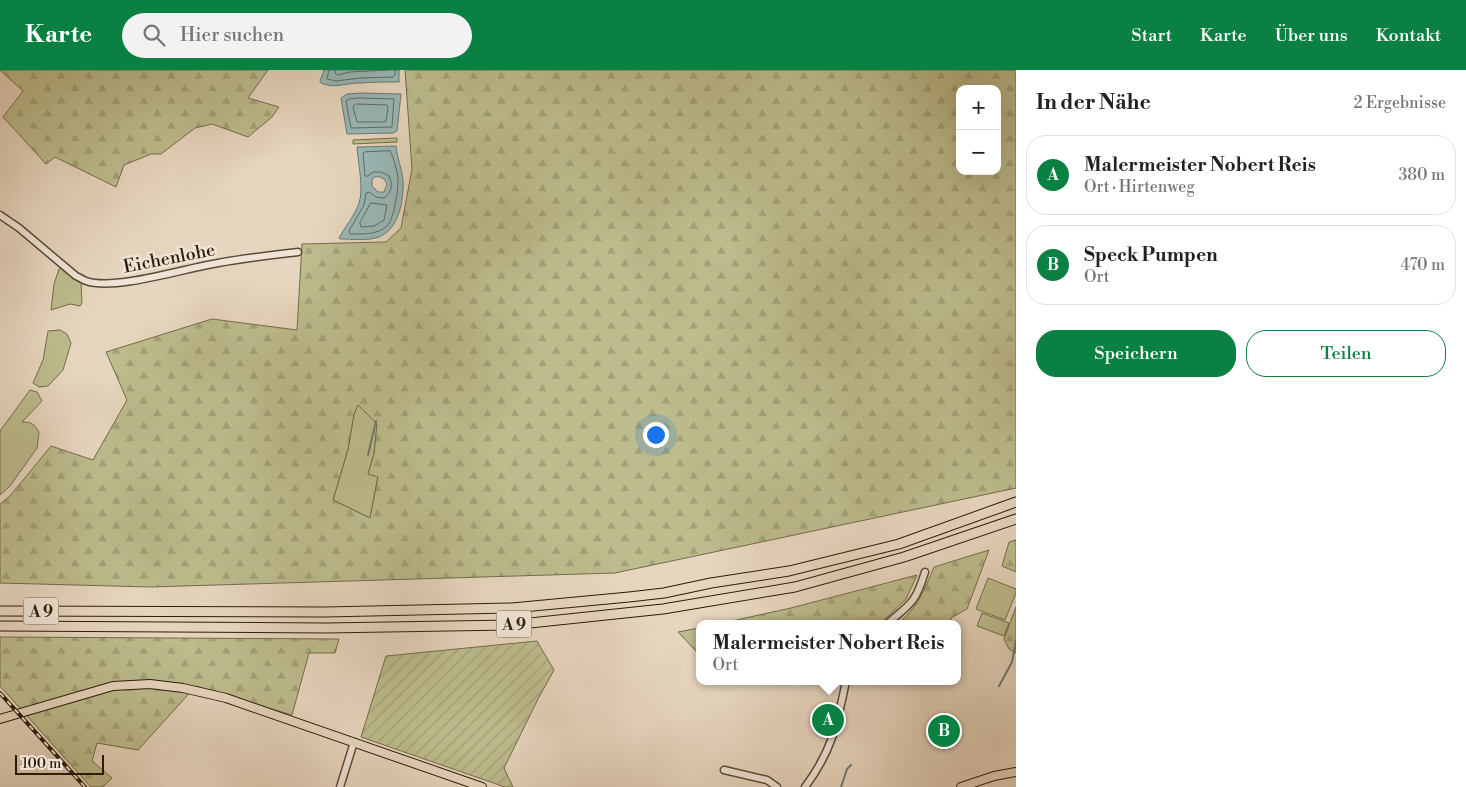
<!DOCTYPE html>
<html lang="de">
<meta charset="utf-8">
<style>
:root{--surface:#fff;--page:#f2f2f2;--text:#222;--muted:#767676;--line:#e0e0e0;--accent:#0b8043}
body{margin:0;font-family:"Libre Bodoni",serif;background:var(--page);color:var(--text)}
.controls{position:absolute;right:15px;top:15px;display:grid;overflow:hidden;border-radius:10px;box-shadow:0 5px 20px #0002}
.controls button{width:45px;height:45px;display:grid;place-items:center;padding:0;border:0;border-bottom:1px solid var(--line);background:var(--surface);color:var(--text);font:25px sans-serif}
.scale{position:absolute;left:15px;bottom:12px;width:89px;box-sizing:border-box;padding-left:5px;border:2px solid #2c1d09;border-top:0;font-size:14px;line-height:18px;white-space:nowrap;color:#2c1d09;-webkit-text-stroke:4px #efe4d5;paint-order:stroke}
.you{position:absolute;left:655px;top:364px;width:18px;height:18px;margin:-12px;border:4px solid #fff;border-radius:50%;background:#1a73e8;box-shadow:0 0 0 8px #1a73e833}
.badge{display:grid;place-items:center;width:32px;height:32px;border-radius:50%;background:var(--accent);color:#fff;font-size:16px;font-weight:700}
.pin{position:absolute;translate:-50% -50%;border:2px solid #fff;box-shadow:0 1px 5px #0006}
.popup{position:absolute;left:696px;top:550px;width:265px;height:65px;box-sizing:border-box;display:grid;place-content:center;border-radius:10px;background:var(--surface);filter:drop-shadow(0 1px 4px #0005);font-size:16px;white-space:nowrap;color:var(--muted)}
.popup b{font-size:19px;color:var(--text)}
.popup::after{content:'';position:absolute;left:50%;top:100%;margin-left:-10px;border:10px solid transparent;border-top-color:var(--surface)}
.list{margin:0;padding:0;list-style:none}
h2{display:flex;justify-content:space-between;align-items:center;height:65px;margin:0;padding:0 20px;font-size:21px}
h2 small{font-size:16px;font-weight:400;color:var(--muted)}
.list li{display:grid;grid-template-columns:32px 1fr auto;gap:15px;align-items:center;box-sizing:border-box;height:80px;margin:0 10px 10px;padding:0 10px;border:1px solid var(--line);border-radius:20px}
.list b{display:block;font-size:19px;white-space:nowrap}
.list p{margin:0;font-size:16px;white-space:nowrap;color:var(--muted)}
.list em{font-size:16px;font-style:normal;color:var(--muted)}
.actions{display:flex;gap:10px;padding:15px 20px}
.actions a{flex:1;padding:11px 0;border:1px solid var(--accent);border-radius:20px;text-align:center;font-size:18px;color:var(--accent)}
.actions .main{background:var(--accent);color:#fff}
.icon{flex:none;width:28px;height:28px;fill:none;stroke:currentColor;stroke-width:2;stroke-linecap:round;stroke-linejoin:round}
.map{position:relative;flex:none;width:1016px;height:717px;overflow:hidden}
header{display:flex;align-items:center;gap:30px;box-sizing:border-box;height:70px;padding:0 25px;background:var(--accent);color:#fff}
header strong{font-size:24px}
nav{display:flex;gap:28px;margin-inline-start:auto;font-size:18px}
.search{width:350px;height:45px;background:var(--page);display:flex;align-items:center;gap:12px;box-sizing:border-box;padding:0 18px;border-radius:28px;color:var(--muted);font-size:19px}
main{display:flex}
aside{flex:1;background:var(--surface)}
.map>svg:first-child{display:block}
.grass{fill:#bdbc8d;stroke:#746c4b}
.forest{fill:url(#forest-firs);stroke:#746c4b;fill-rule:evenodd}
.garden{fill:url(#garden-furrows);stroke:#746c4b}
.water{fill:#98b8b8;stroke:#6d7a72;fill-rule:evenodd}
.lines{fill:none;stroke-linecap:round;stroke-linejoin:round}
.shore{stroke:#626a60;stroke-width:1}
.stream{stroke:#6d7a72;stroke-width:2}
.minor-casing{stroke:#5b4b36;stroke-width:9}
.major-casing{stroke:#2c1d09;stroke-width:10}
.highway-casing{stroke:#2c1d09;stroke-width:11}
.minor{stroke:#efe4d5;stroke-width:6}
.major{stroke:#e7d6bf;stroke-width:8}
.highway{stroke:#e7d6bf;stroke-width:9}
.rail-casing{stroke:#2c1d09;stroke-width:4}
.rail{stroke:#efe4d5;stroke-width:2;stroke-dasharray:5.5;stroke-linecap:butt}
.labels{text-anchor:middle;stroke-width:5;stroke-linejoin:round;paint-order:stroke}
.shield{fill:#efe4d5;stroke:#665946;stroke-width:1}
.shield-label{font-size:16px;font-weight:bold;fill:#2c1d09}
.street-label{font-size:18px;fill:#2c1d09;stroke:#efe4d5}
</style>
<header>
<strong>Karte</strong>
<div class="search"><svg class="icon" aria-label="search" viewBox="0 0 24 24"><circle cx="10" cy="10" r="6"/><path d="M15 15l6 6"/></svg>Hier suchen</div>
<nav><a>Start</a><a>Karte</a><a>Über uns</a><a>Kontakt</a></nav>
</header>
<main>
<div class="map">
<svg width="1016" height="717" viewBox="0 0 1016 717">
<defs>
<pattern id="forest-firs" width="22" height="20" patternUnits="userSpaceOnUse" patternTransform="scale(1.25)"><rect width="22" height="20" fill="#bdbc8d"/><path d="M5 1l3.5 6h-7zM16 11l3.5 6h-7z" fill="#a3a178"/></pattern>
<pattern id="garden-furrows" width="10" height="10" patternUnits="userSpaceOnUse" patternTransform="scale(1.25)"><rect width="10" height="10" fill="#bdbc8d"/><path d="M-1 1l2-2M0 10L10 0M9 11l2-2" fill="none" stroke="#a3a178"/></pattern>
</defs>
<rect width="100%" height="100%" fill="#e7d6bf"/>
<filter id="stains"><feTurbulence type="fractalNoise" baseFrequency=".004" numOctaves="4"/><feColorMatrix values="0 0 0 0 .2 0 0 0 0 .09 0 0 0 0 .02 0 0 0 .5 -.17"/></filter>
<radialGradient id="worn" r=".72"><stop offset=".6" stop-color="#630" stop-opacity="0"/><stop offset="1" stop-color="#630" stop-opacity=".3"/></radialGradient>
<g class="grass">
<polygon points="397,68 397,72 353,74 353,70"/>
<polygon points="61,198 76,210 81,212 82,233 80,236 70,234 51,240 54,214 59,199"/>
<polygon points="60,260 67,264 71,273 63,300 48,316 39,317 33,313 43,290 48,261"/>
<path d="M30 320 37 322 42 331 22 352C32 352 34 354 39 362L37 378 10 416 0 425V361Z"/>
<polygon points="358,335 377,354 374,384 368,404 378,406 370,448 333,430 348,379 354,344"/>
<polygon points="988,508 1016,519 1016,523 1005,550 976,539"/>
<polygon points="982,543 1009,553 1004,566 977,556"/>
</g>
<g class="forest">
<polygon points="0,0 268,0 248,28 279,37 272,47 248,67 212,54 195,58 161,84 151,84 124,95 116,117 55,87 46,94 3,47 23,21"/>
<path d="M405 0H1016V418L615 503 150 517 0 513V434L10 426 51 376 93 390 127 330 106 282 212 249 297 260 302 174 386 172 401 158 412 99ZM960 19H997V101H960ZM358 335 377 354 374 384 368 404 378 407 370 448 333 430 348 379 354 344Z"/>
<polygon points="1016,470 1016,502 1002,496 1009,472"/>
<path d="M989 480 967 539 951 548 952 554H897C918 538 924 520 934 497Z"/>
<polygon points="917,505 906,529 880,554 718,554 791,538"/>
<polygon points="1016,537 1016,583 1009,579 1004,569"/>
<polygon points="699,558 699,583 695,580 678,562"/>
<polygon points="0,567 339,569 335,583 309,583 292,645 196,616 138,680 97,673 92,691 112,708 103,717 91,717 0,616"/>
</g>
<polygon class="garden" points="537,571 554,600 538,629 504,698 513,717 505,717 361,667 386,586"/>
<g class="water">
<path d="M324 0H399V12C386 12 373 12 360 13 346 13 334 19 321 13L320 11Z"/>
<polygon points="361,23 401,24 397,61 393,63 347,64 341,28 347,24"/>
<path d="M396 76C397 88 402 99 403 110 404 130 399 159 379 167 368 171 352 169 340 169L339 168C345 157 355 145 359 133 364 120 358 92 357 77ZM374 107C381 106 384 108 387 114L384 122H378L372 116V110Z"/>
</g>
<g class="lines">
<g class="shore">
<polyline points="329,0 327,9 336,11 360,8 393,7 395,5 395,0"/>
<polyline points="335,0 335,3 338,5 350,2 388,0"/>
<polygon points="361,28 394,29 392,57 351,58 346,31 349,29"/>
<polygon points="356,34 387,35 388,37 386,51 384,52 357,52 353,37"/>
<path d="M390 81C394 88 398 103 398 111 398 121 394 149 387 156 377 165 363 164 350 164L349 161 364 135 366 123 369 122 376 127 384 128C392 123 393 114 389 106L381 102H373L368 106H365L363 83 365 82Z"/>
<polygon points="371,133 387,135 384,150 374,156 361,157 360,153"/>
</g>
<g class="stream">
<polyline points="368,385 376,351"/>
<polyline points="999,616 1012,592 1016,571"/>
<polyline points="841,717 847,699 851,695"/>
</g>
<defs>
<g id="minor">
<path d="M0 145 19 158 76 206C79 207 83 210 86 211 115 221 186 198 218 193 245 188 272 185 298 182"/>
<path d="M887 554C911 533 915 534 925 502"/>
<polyline points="724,700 767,710 777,717"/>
<polyline points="340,717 354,672"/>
<path d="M805 717C832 681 837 655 846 611"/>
</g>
<g id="major">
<polyline points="0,649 113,616 150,614 183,618 226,628 482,717"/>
<polyline points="961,717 994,706 1016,702"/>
</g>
<g id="highway">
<polyline points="0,541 325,542 512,538 629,527 664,523 711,513 789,501 899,474 1016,432"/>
<polyline points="0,556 326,558 511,555 663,539 795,517 904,487 1016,449"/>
</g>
</defs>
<use href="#minor" class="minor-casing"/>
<use href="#major" class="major-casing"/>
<use href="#highway" class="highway-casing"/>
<use href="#minor" class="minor"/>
<use href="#major" class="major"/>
<use href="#highway" class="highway"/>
<defs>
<polyline id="rail" points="0,623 85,717"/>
</defs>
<use href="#rail" class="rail-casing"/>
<use href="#rail" class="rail"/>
</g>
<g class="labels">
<g class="shield">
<rect x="23.5" y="527.5" width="35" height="27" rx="4"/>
<rect x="496.5" y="540.5" width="35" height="27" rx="4"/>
</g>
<g class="shield-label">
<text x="41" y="547">A 9</text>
<text x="514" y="560">A 9</text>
</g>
<g class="street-label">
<text transform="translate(169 188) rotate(-11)" y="6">Eichenlohe</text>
</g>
</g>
<rect width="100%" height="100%" filter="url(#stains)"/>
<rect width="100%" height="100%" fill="url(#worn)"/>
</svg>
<div class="controls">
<button>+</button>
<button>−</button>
</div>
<div class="scale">100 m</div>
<div class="you"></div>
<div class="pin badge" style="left:828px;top:650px">A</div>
<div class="popup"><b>Malermeister Nobert Reis</b>Ort</div>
<div class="pin badge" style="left:944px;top:661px">B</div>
</div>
<aside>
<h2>In der Nähe<small>2 Ergebnisse</small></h2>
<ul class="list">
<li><span class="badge">A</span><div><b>Malermeister Nobert Reis</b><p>Ort · Hirtenweg</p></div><em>380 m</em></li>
<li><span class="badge">B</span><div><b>Speck Pumpen</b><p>Ort</p></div><em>470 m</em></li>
</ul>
<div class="actions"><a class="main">Speichern</a><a>Teilen</a></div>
</aside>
</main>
